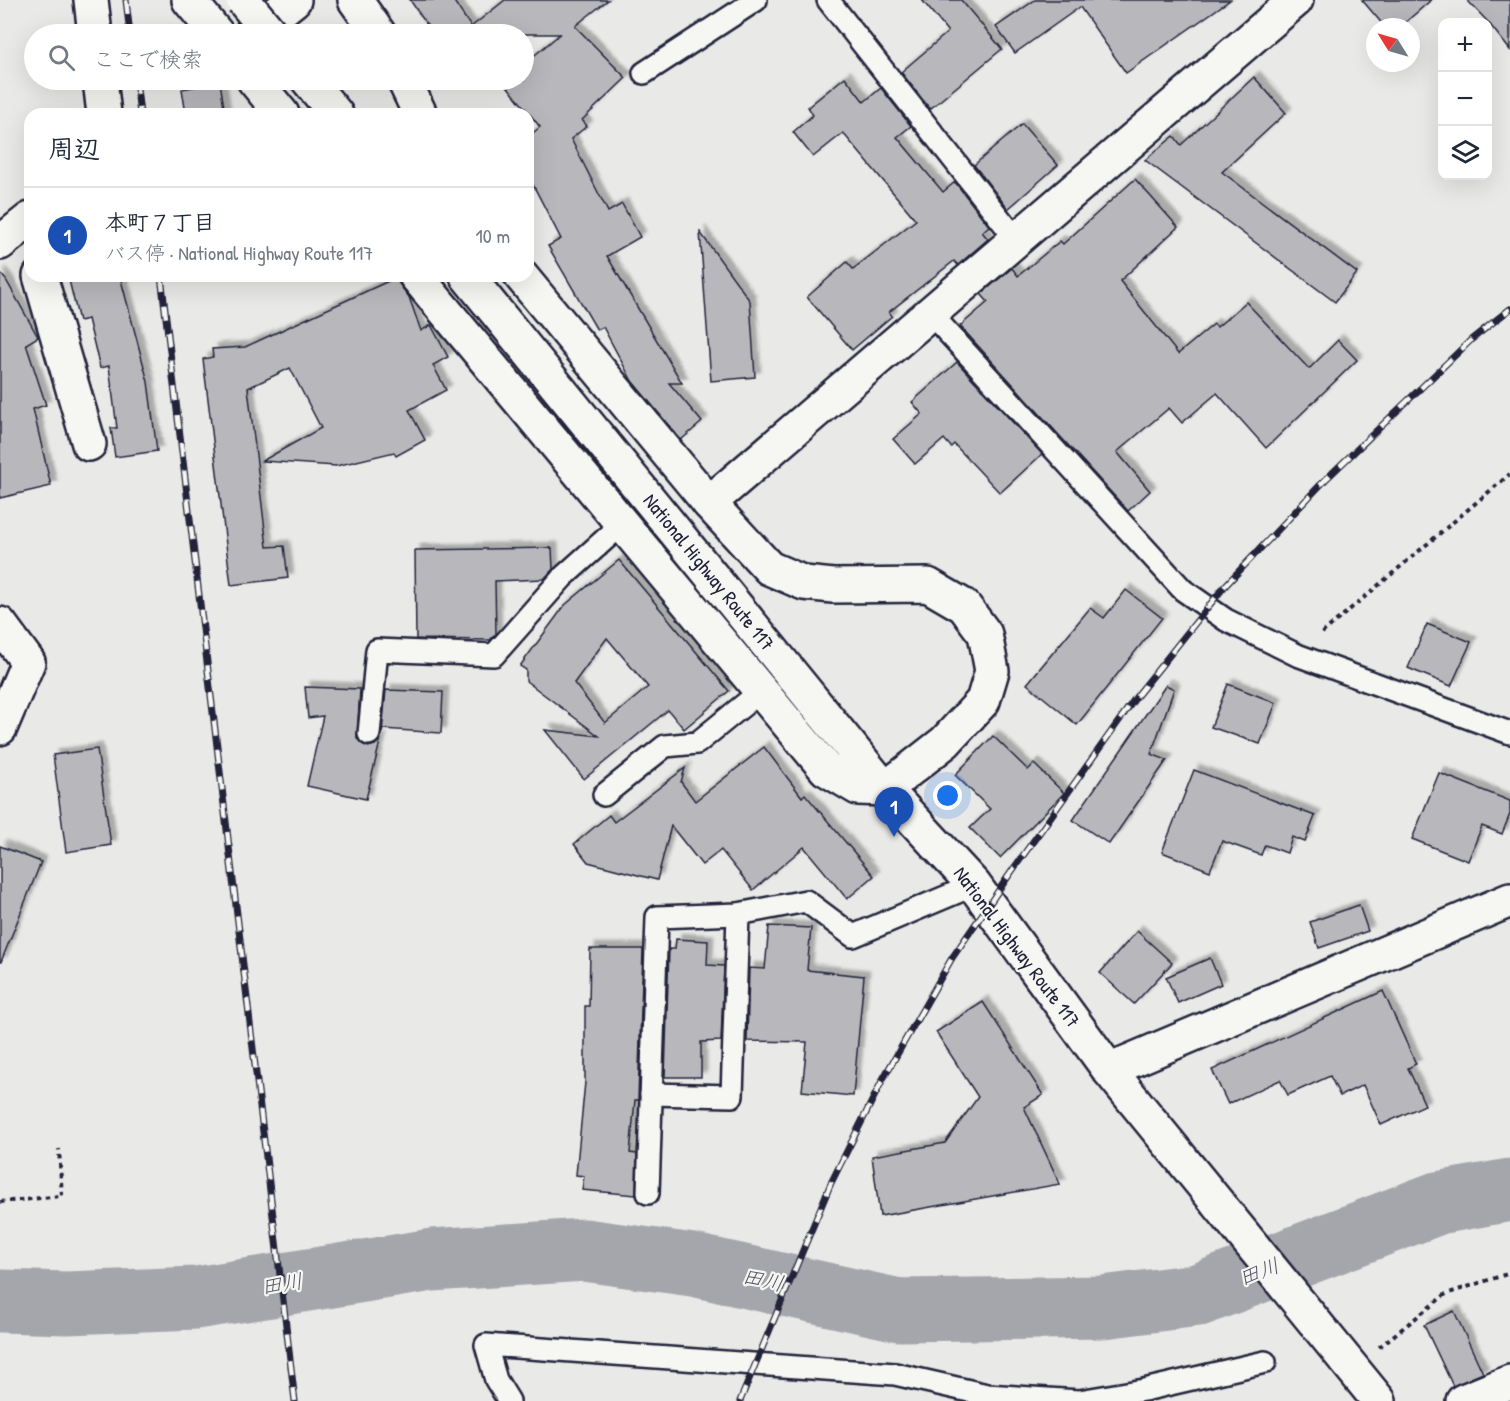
<!DOCTYPE html>
<html lang="ja">
<meta charset="utf-8">
<style>
:root{--surface:#fff;--page:#f6f6f7;--text:#1f2937;--muted:#747a83;--line:#e0e1e3;--accent:#d1495b}
body{margin:0;font-family:"Patrick Hand","Klee One",sans-serif;background:var(--page);color:var(--text)}
.controls{position:absolute;right:18px;top:18px;display:grid;overflow:hidden;border-radius:12px;box-shadow:0 6px 24px #0002}
.controls button{width:54px;height:54px;display:grid;place-items:center;padding:0;border:0;border-bottom:2px solid var(--line);background:var(--surface);color:var(--text);font:30px sans-serif}
.compass{position:absolute;left:1366px;top:18px;width:54px;height:54px;border-radius:50%;background:var(--surface);box-shadow:0 6px 24px #0002;rotate:307deg}
.you{position:absolute;left:948px;top:796px;width:21px;height:21px;margin:-15px;border:4px solid #fff;border-radius:50%;background:#1a73e8;box-shadow:0 0 0 9px #1a73e833}
.badge{display:grid;place-items:center;width:39px;height:39px;border-radius:50%;background:var(--accent);color:#fff;font-size:20px;font-weight:700}
.pin{position:absolute;translate:-50% -50px;filter:drop-shadow(0 2px 3px #0008)}
.pin::after{content:'';position:absolute;top:32px;width:21px;height:18px;background:inherit;clip-path:polygon(0 0,100% 0,50% 100%)}
.list{margin:0;padding:0;list-style:none}
h2{display:flex;justify-content:space-between;align-items:center;height:78px;margin:0;padding:0 24px;font-size:26px}
h2 small{font-size:20px;font-weight:400;color:var(--muted)}
.list li{display:grid;grid-template-columns:39px 1fr auto;gap:18px;align-items:center;box-sizing:border-box;height:96px;padding:0 24px;border-top:2px solid var(--line)}
.list b{display:block;font-size:22px;white-space:nowrap}
.list p{margin:0;font-size:20px;white-space:nowrap;color:var(--muted)}
.list em{font-size:20px;font-style:normal;color:var(--muted)}
.icon{flex:none;width:33px;height:33px;fill:none;stroke:currentColor;stroke-width:2;stroke-linecap:round;stroke-linejoin:round}
.map{position:relative;flex:none;width:1510px;height:1401px;overflow:hidden}
.search{position:absolute;background:var(--surface);box-shadow:0 6px 24px #0002;left:24px;top:24px;width:510px;height:66px;display:flex;align-items:center;gap:15px;box-sizing:border-box;padding:0 21px;border-radius:33px;color:var(--muted);font-size:22px}
.panel{position:absolute;background:var(--surface);box-shadow:0 6px 24px #0002;left:24px;top:108px;width:510px;height:174px;border-radius:18px}
.map>svg:first-child{display:block}
.lines{fill:none;stroke-linecap:round;stroke-linejoin:round}
.river{stroke:#a5a5ac;stroke-width:63}
.building{fill:#b8b8bc;stroke:#22223b;stroke-width:1.5;fill-rule:evenodd;filter:url(#shadow)}
.lane-casing{stroke:#22223b;stroke-width:26}
.street-casing{stroke:#22223b;stroke-width:38}
.secondary-casing{stroke:#22223b;stroke-width:38}
.highway-casing{stroke:#22223b;stroke-width:38}
.path{stroke:#22223b;stroke-width:4;stroke-dasharray:4.5 4.5;stroke-linecap:butt}
.lane{stroke:#f6f6f2;stroke-width:21}
.street{stroke:#f6f6f2;stroke-width:33}
.secondary{stroke:#f6f6f2;stroke-width:33}
.highway{stroke:#f6f6f2;stroke-width:33}
.rail-casing{stroke:#22223b;stroke-width:7}
.rail{stroke:#f6f6f2;stroke-width:4.5;stroke-dasharray:14;stroke-linecap:butt}
.highway-bridge-casing{stroke:#22223b;stroke-width:38;stroke-linecap:butt}
.highway-bridge{stroke:#f6f6f2;stroke-width:33}
.labels{text-anchor:middle;stroke-width:4.5;stroke-linejoin:round;paint-order:stroke}
.street-label{font-size:20px;fill:#22223b;stroke:#f6f6f2}
.water-label{font-size:21px;font-style:italic;fill:#565668;stroke:#f6f6f2}
</style>
<div class="map">
<svg width="1510" height="1401" viewBox="0 0 1510 1401">
<defs>
<filter id="shadow"><feDropShadow dx="5.5" dy="-5.5" stdDeviation="1.5" flood-color="#0004"/></filter>
</defs>
<rect width="100%" height="100%" fill="#e9e9e7"/>
<filter id="ink" filterUnits="userSpaceOnUse"><feTurbulence type="fractalNoise" baseFrequency=".0167" numOctaves="2"/><feDisplacementMap in="SourceGraphic" scale="12" xChannelSelector="R" yChannelSelector="G"/><feConvolveMatrix kernelMatrix="1 2 1 2 8 2 1 2 1" color-interpolation-filters="sRGB"/></filter>
<g filter="url(#ink)">
<g class="lines">
<polyline class="river" points="0,1301 67,1303 196,1298 432,1260 584,1250 693,1265 899,1310 1103,1307 1198,1295 1438,1203 1510,1190"/>
</g>
<g class="building">
<polygon points="410,0 453,0 471,27 505,0 608,0 575,26 626,78 582,120 587,126 571,139 608,212 622,204 640,237 607,256 682,383 669,383 702,422 681,440 632,381 603,327 597,330 548,246 561,239 528,175 528,137 540,127 503,81 524,80 524,64 560,34 433,34"/>
<polygon points="922,0 961,0 1002,49 930,109 901,72 948,32"/>
<polygon points="1035,0 1230,0 1126,73 1080,7 1015,53 996,27"/>
<polygon points="1362,0 1431,0 1400,27 1385,27"/>
<polygon points="1467,0 1510,0 1510,50 1488,22"/>
<polygon points="845,77 864,102 881,88 911,126 897,137 943,192 955,182 989,226 982,232 988,239 958,265 954,261 889,312 892,316 852,350 807,297 847,262 853,269 916,220 843,133 813,157 793,132 813,115 808,107"/>
<polygon points="1254,77 1286,113 1222,172 1357,273 1335,302 1145,160 1174,136 1181,145"/>
<polygon points="220,82 225,114 186,114 182,89"/>
<polygon points="1022,124 1058,165 1008,209 974,165"/>
<polygon points="1135,179 1178,227 1120,281 1178,354 1214,324 1217,327 1246,302 1309,369 1338,340 1357,360 1266,448 1217,393 1182,423 1169,408 1117,452 1150,491 1128,511 960,326 988,302 981,294 1012,268 1018,276 1060,241 1063,244"/>
<polygon points="700,232 750,301 755,377 711,381"/>
<polygon points="0,273 6,280 38,337 26,344 46,405 33,409 51,486 0,498"/>
<polygon points="68,276 120,276 148,382 157,451 115,457 111,428 117,428 109,366 100,368 88,319 79,321"/>
<polygon points="395,278 409,297 421,331 431,325 448,357 433,365 446,390 409,410 425,440 396,456 394,452 336,466 262,461 321,428 290,368 248,388 267,547 284,546 288,578 231,585 203,359 213,357 212,349 245,347"/>
<polygon points="957,362 1042,454 1000,493 954,444 951,447 944,439 915,464 893,439 922,414 912,402"/>
<polygon points="552,548 553,569 544,579 495,581 496,634 490,640 416,639 415,550"/>
<path d="M619 560 729 691 684 729 668 710 584 779 545 730 599 736 526 681V670L520 666 565 605ZM607 638 648 687 605 723 574 683Z"/>
<polygon points="1126,590 1162,618 1077,725 1027,684 1090,608 1104,618"/>
<polygon points="1427,624 1471,642 1451,686 1408,668"/>
<polygon points="1228,684 1276,703 1260,744 1211,727"/>
<polygon points="1166,685 1174,689 1151,754 1167,760 1109,844 1073,820"/>
<polygon points="305,687 360,689 357,739 368,747 375,745 381,738 366,799 307,786 323,716 308,718"/>
<polygon points="386,690 443,692 441,733 383,729 382,733"/>
<polygon points="993,736 1028,770 1034,764 1064,793 1000,858 970,828 990,809 955,775"/>
<polygon points="764,747 802,797 805,794 874,876 847,899 804,847 753,890 721,850 702,865 671,826 657,880 588,862 574,844 609,815 614,822 685,768 681,782 695,801"/>
<polygon points="97,749 111,845 66,852 53,755"/>
<polygon points="1194,770 1315,816 1305,842 1292,837 1287,853 1265,845 1261,855 1222,841 1210,871 1162,852"/>
<polygon points="1439,773 1510,801 1510,814 1502,834 1482,826 1468,861 1412,839"/>
<polygon points="0,846 41,862 1,962 0,962"/>
<polygon points="1359,905 1368,931 1319,948 1310,922"/>
<polygon points="769,926 811,928 807,970 864,976 853,1096 802,1091 807,1042 747,1041 749,968 765,969"/>
<polygon points="1137,931 1172,963 1134,1004 1100,973"/>
<polygon points="676,939 708,941 707,965 724,966 721,1041 701,1042 701,1077 665,1077 669,949 675,949"/>
<polygon points="590,949 643,949 638,1100 635,1100 630,1153 637,1154 636,1195 582,1190 584,1176 576,1175 585,1082 585,1006 589,1006"/>
<polygon points="1210,958 1221,984 1178,1003 1166,977"/>
<polygon points="1383,991 1416,1064 1408,1068 1425,1105 1381,1125 1363,1085 1340,1096 1330,1076 1288,1095 1280,1080 1228,1104 1212,1070"/>
<polygon points="983,1002 1043,1095 1024,1107 1060,1184 880,1216 872,1156 945,1143 978,1097 936,1032"/>
<polygon points="1454,1311 1483,1373 1453,1386 1424,1325"/>
</g>
<g class="lines">
<defs>
<g id="lane">
<polyline points="828,0 1016,239"/>
<polyline points="644,73 756,0"/>
<polyline points="930,313 1183,590 1226,620 1297,655 1510,733"/>
<polyline points="369,734 377,650 494,655 563,577 621,525"/>
<polyline points="604,795 665,746 697,743 761,691"/>
<polyline points="651,1094 732,1096 738,914"/>
<polyline points="648,1193 657,917 738,914 806,901 853,936 974,885"/>
<polyline points="509,1401 496,1380 486,1345 895,1374 987,1395 1079,1401 1144,1390 1265,1362"/>
</g>
<g id="street">
<polyline points="91,0 95,34"/>
<polyline points="189,0 217,34"/>
<polyline points="355,0 379,34"/>
<polyline points="251,34 294,0"/>
<polyline points="100,80 104,114"/>
<polyline points="254,80 282,114"/>
<polyline points="404,80 420,114"/>
<polyline points="0,243 30,219"/>
<polyline points="40,276 89,444"/>
<polyline points="416,276 826,769 858,788 885,789"/>
<polyline points="521,276 709,503"/>
<polyline points="0,624 28,662 0,728"/>
<polyline points="1463,1401 1510,1382"/>
</g>
<g id="secondary">
<polyline points="885,789 945,742 983,701 992,671 985,634 964,606 928,585 833,586 804,583 769,568 709,503 1296,0"/>
<polyline points="1109,1070 1510,900"/>
</g>
<g id="highway">
<polyline points="308,80 336,114"/>
<polyline points="467,276 885,789 974,885 1109,1070 1379,1401"/>
</g>
</defs>
<use href="#lane" class="lane-casing"/>
<use href="#street" class="street-casing"/>
<use href="#secondary" class="secondary-casing"/>
<use href="#highway" class="highway-casing"/>
<g class="path">
<polyline points="1322,633 1510,474"/>
<polyline points="0,1202 62,1196 59,1149"/>
<polyline points="1379,1347 1446,1294 1510,1273"/>
</g>
<use href="#lane" class="lane"/>
<use href="#street" class="street"/>
<use href="#secondary" class="secondary"/>
<use href="#highway" class="highway"/>
<defs>
<g id="rail">
<polyline points="126,0 130,34"/>
<polyline points="136,80 140,114"/>
<polyline points="161,276 295,1401"/>
<polyline points="740,1401 831,1183 883,1079 952,958 1012,871 1136,697 1224,587 1325,480 1472,339 1510,309"/>
</g>
</defs>
<use href="#rail" class="rail-casing"/>
<use href="#rail" class="rail"/>
<defs>
<polyline id="highway-bridge" points="243,0 271,34"/>
</defs>
<use href="#highway-bridge" class="highway-bridge-casing"/>
<use href="#highway-bridge" class="highway-bridge"/>
</g>
</g>
<g class="labels">
<g class="street-label">
<text transform="translate(709 572) rotate(51)" y="7">National Highway Route 117</text>
<text transform="translate(1017 947) rotate(53)" y="7">National Highway Route 117</text>
</g>
<g class="water-label">
<text transform="translate(1259 1272) rotate(-21)" y="7">田川</text>
<text transform="translate(763 1280) rotate(12)" y="7">田川</text>
<text transform="translate(282 1284) rotate(-9)" y="7">田川</text>
</g>
</g>
</svg>
<div class="controls">
<button>+</button>
<button>−</button>
<button><svg class="icon" aria-label="layers" viewBox="0 0 24 24"><path d="M12 4l9 5-9 5-9-5zM3 14l9 5 9-5"/></svg></button>
</div>
<svg class="compass" viewBox="-18 -18 36 36"><path d="M0-13l5 13h-10z" fill="#e53935"/><path d="M0 13l5-13h-10z" fill="#747a83"/></svg>
<div class="you"></div>
<div class="pin badge" style="left:894px;top:837px;background:#1a4fb4">1</div>
<div class="search"><svg class="icon" aria-label="search" viewBox="0 0 24 24"><circle cx="10" cy="10" r="6"/><path d="M15 15l6 6"/></svg>ここで検索</div>
<section class="panel">
<h2>周辺<small></small></h2>
<ul class="list">
<li><span class="badge" style="background:#1a4fb4">1</span><div><b>本町７丁目</b><p>バス停 · National Highway Route 117</p></div><em>10 m</em></li>
</ul>
</section>
</div>
